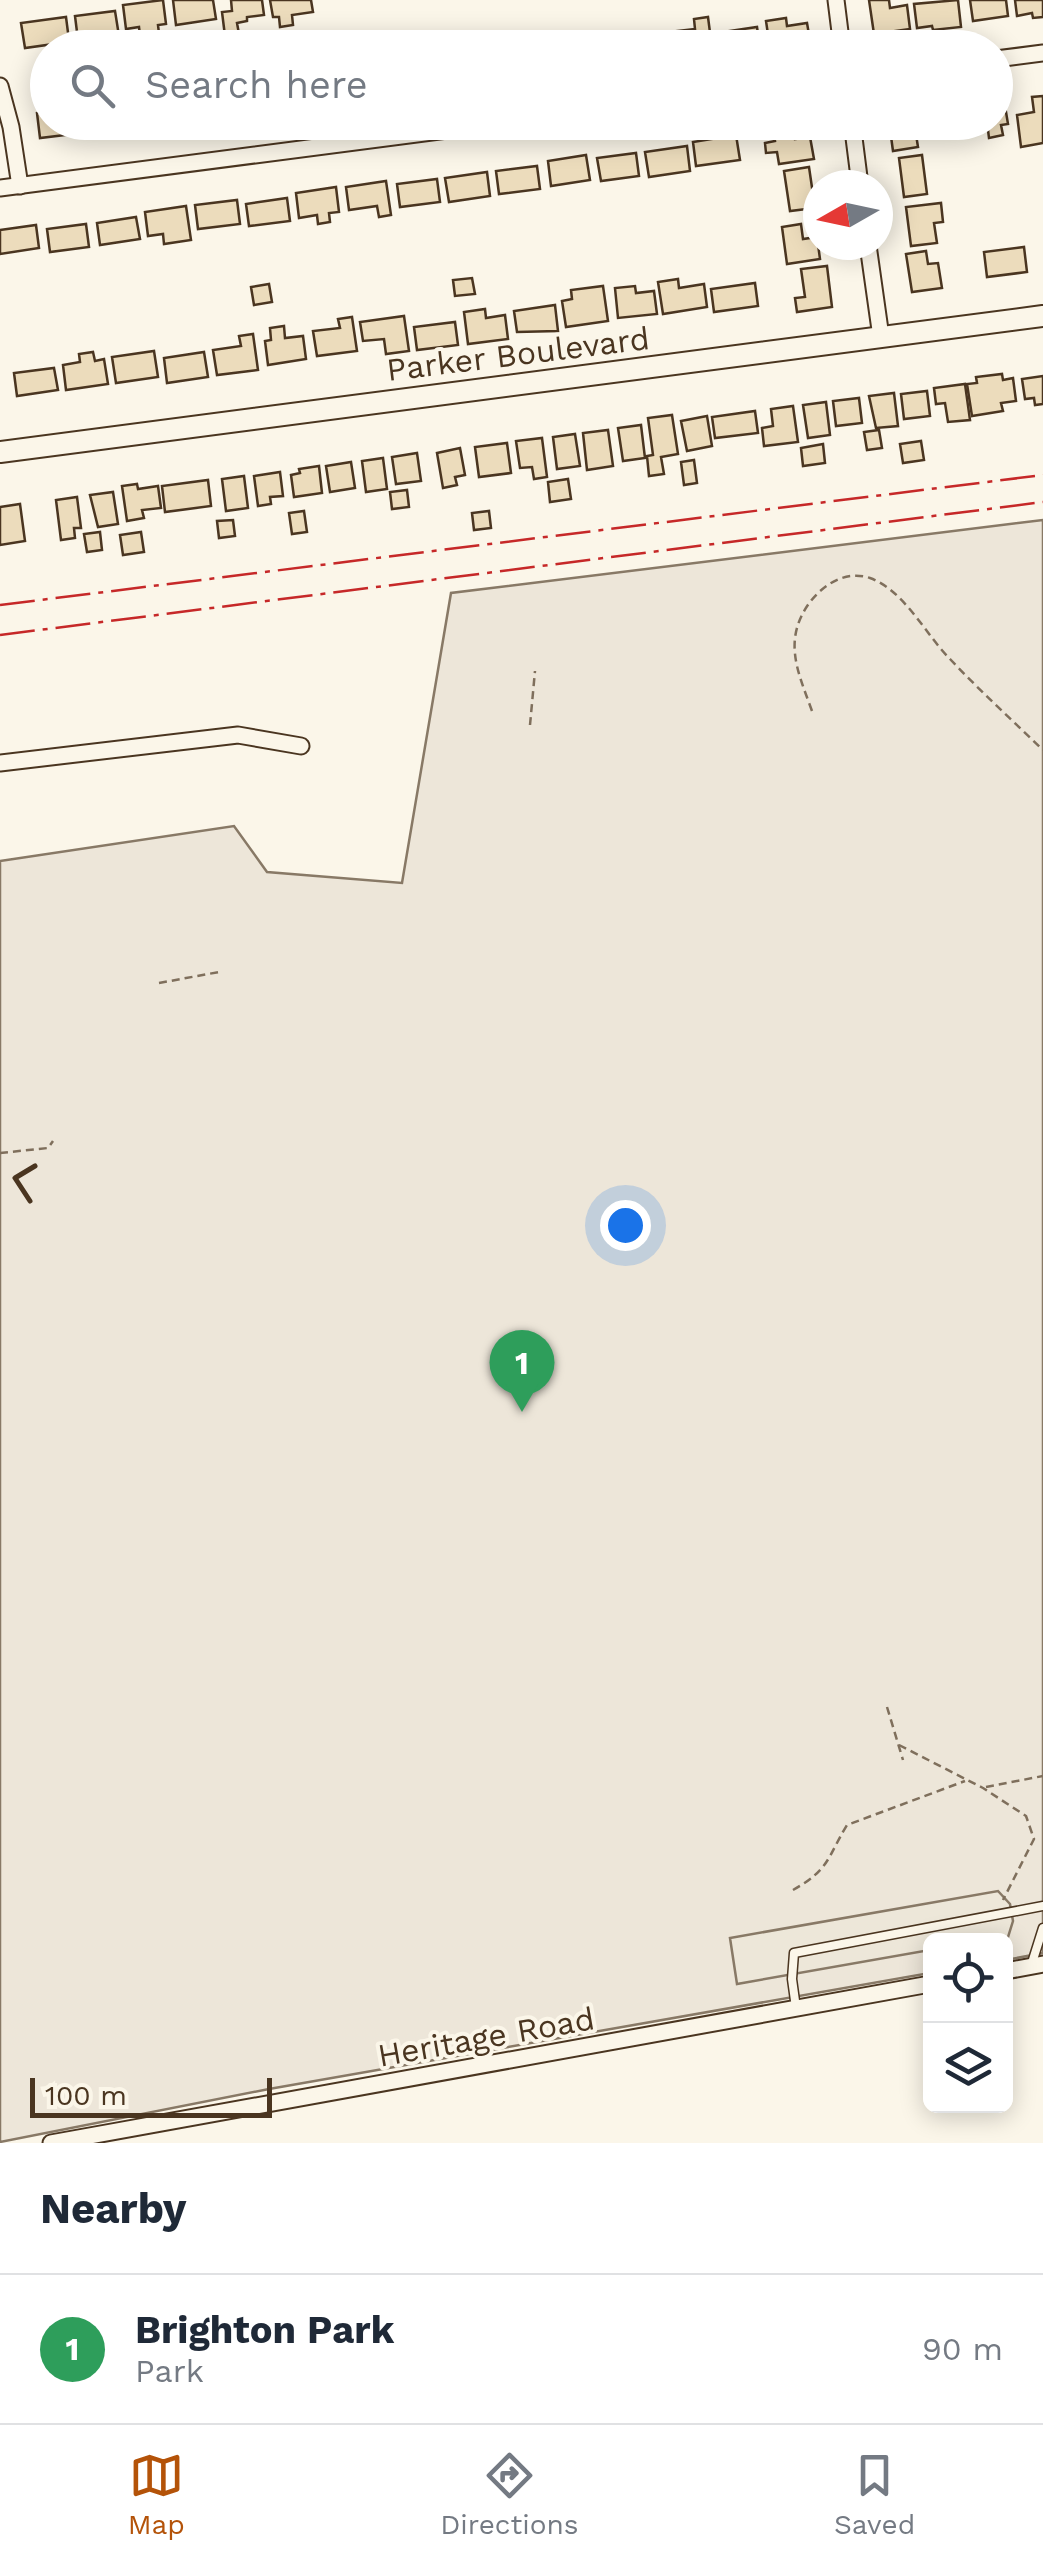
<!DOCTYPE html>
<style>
:root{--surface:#fff;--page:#f2f2f3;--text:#1f2937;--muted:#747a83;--line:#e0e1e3;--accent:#b45309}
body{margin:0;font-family:"Work Sans",sans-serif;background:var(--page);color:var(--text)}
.controls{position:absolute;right:30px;bottom:30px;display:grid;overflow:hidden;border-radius:15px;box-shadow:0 5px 25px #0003}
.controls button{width:90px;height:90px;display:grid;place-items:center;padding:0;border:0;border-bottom:2px solid var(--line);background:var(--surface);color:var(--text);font:50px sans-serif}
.compass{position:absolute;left:803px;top:170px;width:90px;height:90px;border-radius:50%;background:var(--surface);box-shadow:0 5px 25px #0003;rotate:261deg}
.scale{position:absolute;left:30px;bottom:25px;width:242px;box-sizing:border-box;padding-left:10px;border:5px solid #4a3520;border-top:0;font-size:28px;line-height:35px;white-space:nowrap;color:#4a3520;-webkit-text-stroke:8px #fbf6e9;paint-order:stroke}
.you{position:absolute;left:625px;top:1225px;width:35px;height:35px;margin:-25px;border:8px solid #fff;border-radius:50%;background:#1a73e8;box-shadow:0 0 0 15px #1a73e833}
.badge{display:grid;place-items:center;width:65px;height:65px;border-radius:50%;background:var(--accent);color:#fff;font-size:32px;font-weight:700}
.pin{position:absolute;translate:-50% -82px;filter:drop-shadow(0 2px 5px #0008)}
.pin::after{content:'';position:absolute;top:52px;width:35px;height:30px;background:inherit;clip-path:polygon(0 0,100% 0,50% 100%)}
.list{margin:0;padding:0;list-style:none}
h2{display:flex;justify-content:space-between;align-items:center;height:130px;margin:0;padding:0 40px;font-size:42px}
h2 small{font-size:32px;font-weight:400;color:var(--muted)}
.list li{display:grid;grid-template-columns:65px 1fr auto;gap:30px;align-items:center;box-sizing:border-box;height:150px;padding:0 40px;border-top:2px solid var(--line)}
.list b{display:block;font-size:38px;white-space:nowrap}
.list p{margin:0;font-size:32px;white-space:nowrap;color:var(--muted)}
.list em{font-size:32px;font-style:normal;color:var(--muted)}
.icon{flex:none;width:55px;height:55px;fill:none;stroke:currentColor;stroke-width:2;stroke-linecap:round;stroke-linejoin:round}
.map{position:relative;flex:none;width:1043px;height:2143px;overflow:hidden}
.search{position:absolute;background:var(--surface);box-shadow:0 5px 25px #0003;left:30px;right:30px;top:30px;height:110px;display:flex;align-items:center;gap:25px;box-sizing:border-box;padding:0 35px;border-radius:55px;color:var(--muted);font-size:38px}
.sheet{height:280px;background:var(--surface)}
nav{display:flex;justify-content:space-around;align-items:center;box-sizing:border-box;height:140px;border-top:2px solid var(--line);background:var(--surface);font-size:28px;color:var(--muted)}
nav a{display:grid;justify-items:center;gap:5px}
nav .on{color:var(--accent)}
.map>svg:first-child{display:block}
.green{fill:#ede6d9;stroke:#887966;stroke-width:2.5}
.parking{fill:#ede7d9;stroke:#887966;stroke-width:2.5}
.building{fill:#ecdcbc;stroke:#4a3520;stroke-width:2.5}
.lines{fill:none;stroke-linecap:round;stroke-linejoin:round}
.lane-casing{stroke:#4a3520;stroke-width:11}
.street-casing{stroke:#4a3520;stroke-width:19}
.secondary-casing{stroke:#4a3520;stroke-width:24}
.path{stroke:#7f6f5c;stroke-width:2.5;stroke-dasharray:8 5;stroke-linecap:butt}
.lane{stroke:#fbf6e9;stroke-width:8}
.street{stroke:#fbf6e9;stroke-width:15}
.secondary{stroke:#fbf6e9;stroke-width:20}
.wall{stroke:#4a3520;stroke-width:5}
.power{stroke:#c62828;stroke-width:2.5;stroke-dasharray:35 8 5 8;stroke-linecap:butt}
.labels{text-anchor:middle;stroke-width:8;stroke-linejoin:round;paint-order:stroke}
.street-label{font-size:32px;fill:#4a3520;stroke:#fbf6e9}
</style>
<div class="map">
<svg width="1043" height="2143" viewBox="0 0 1043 2143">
<rect width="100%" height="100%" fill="#fbf6e9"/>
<polygon class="green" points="1043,520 1043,1953 1006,1960 1006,1940 930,1940 930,1973 269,2089 0,2142 0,861 234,826 267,872 402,883 451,593"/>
<polygon class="parking" points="998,1891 1010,1904 1013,1921 1008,1937 986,1940 930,1940 930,1950 737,1984 730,1938"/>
<g class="building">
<polygon points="163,0 166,24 158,25 160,42 141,44 139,27 126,29 123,5"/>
<polygon points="173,0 213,0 216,19 176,25"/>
<polygon points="231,0 262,0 264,15 247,17 247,21 237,23 239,34 225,36 222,12 232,11"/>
<polygon points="270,0 311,0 313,12 292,15 293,25 280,27 279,17 273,17"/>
<polygon points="869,0 889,0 890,8 907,5 910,29 874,34"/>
<polygon points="958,0 961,27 933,30 932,26 917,28 914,4"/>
<polygon points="970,0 1006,0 1008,16 973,21"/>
<polygon points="1015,0 1043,0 1043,17 1033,18 1032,13 1017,16"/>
<polygon points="115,11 119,36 98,39 99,48 79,48 75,16"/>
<polygon points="66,17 70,48 55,48 54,44 25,48 21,23"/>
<polygon points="708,17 712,48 670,48 668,32 695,29 694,19"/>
<polygon points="786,18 787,26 807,23 811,46 770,48 766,21"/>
<polygon points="757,27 760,48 718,48 716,33"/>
<polygon points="660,36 662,48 622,48 621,41"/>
<polygon points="48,79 48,98 36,100 33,81"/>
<polygon points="1043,96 1043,143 1021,147 1017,115 1034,112 1032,97"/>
<polygon points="1004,100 1008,124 1001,125 1003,135 989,138 988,130 969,134 967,122 996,122 996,102"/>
<polygon points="48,111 48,122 80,122 82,133 40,138 37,113"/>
<polygon points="88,122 129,122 130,132 90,138"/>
<polygon points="889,122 914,122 918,147 893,151"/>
<polygon points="793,123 795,139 810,137 814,159 779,164 777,152 766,153 765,143 775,141 773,126"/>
<polygon points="736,135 740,160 696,166 693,142"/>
<polygon points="687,146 690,171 649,177 645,152"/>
<polygon points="636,153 639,176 601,181 597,158"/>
<polygon points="586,155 590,180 551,186 548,161"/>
<polygon points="922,155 927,194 904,197 899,158"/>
<polygon points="537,166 540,189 499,194 496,171"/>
<polygon points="809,167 815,208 790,211 784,171"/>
<polygon points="487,172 490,196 449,202 445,178"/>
<polygon points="437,179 440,202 400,207 397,184"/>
<polygon points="386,181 391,215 379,217 377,206 349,210 346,187"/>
<polygon points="336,187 339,212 329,213 330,222 318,224 317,215 299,218 296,193"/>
<polygon points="287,198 290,221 249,226 246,204"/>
<polygon points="237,200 240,224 198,229 195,205"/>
<polygon points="941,203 943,222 934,223 937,243 911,246 906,207"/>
<polygon points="186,206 191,240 164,244 163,234 148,236 145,212"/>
<polygon points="136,217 140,239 100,245 97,223"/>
<polygon points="86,224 89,247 50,252 47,229"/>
<polygon points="801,224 803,239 817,237 820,259 787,264 782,227"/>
<polygon points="36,225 39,248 0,254 0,230"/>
<polygon points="1024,247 1027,272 987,277 984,252"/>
<polygon points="926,251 928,264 938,263 942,288 912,292 906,254"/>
<polygon points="827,266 832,307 797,312 795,298 805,297 801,269"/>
<polygon points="472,278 475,294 455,296 453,280"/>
<polygon points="678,279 679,288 704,284 707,307 663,314 658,282"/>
<polygon points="755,283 758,306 714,312 711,289"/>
<polygon points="269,284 272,302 254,305 251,287"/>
<polygon points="603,286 608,321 566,327 562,301 572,299 571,290"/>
<polygon points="635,286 636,293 654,291 657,314 618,318 615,288"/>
<polygon points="555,305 558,331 517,332 514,311"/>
<polygon points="485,309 486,318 505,315 508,339 468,344 464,312"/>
<polygon points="404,316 409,351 386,354 384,339 363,341 360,322"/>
<polygon points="352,317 357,351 317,356 313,331 340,328 338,319"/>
<polygon points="455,322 458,345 417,350 414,327"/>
<polygon points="284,326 285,338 303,336 306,359 268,365 265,341 271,340 270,328"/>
<polygon points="253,334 258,370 217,375 213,350 241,346 239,336"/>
<polygon points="154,351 158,377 116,383 112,357"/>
<polygon points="93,352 95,361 104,359 108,384 66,390 63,365 80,362 79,354"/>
<polygon points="204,352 208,377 167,383 164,358"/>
<polygon points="54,368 58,390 17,396 14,373"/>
<polygon points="1002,374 1003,380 1013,378 1016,401 1001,403 1003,411 972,416 967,384 977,383 976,377"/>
<polygon points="1043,376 1043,404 1035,405 1034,398 1025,399 1022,379"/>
<polygon points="965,384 970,420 948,422 945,403 936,404 934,388"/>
<polygon points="927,391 930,416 904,419 901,394"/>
<polygon points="894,393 898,426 876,428 869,396"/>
<polygon points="859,398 862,423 836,426 833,401"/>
<polygon points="826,402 830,435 808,438 803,405"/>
<polygon points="793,406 798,442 764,446 762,428 773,426 771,409"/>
<polygon points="755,411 758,433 715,438 712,417"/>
<polygon points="672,415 678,454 661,457 664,474 649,476 647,456 653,455 648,418"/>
<polygon points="707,416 712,446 687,451 681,421"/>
<polygon points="641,425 645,458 623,461 618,428"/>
<polygon points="608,430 613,466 587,470 583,433"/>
<polygon points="879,430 882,448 867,450 864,432"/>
<polygon points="575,434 580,466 557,469 553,437"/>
<polygon points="542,438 547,477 534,479 532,467 520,468 516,441"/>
<polygon points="921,441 924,460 903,463 900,444"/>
<polygon points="507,443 511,473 479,477 475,447"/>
<polygon points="823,444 825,463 803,466 801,448"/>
<polygon points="460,448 465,475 455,477 457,485 443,488 437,453"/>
<polygon points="417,453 421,481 396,484 392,457"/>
<polygon points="383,458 387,489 366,492 362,461"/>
<polygon points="694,460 697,483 684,485 681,462"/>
<polygon points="351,462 355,488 330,492 326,466"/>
<polygon points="319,466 322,493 294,497 291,475 300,473 299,469"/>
<polygon points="280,472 283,496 270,497 271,504 258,506 254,476"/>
<polygon points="244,476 248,508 226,511 222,479"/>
<polygon points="568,479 571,499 550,502 548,482"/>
<polygon points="208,480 211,506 165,512 162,486"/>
<polygon points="137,484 138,489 158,486 161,508 142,510 144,518 127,521 122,486"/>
<polygon points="407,490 409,507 392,509 390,492"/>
<polygon points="113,492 118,524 98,527 90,495"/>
<polygon points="77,497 81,528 74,528 75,538 61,540 56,500"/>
<polygon points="20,504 25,541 0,545 0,507"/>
<polygon points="304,511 307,532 292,534 289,513"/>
<polygon points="489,511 491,528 474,530 472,513"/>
<polygon points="233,520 235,536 219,538 217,521"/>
<polygon points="100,532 102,550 87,552 84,534"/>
<polygon points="141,532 144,552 123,555 120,535"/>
</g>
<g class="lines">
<defs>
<g id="lane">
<polyline points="1031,1966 1043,1928"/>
<polyline points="796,2008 792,1979 794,1953 1043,1906"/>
</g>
<g id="street">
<polyline points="836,0 842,48"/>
<polyline points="996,59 1043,53"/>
<polyline points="0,86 11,127 20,186"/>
<polyline points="852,122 860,185"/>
<polyline points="0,188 509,122"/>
<polyline points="868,245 881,337"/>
<polyline points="0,763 238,735 301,746"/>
<polyline points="1006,1971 1043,1964"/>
<polyline points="51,2143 930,1984"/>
</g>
<polyline id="secondary" points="0,452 1043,316"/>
</defs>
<use href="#lane" class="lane-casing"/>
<use href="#street" class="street-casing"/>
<use href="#secondary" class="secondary-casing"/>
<g class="path">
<path d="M812 711C798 672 782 640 810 602 824 584 846 570 870 578 904 590 926 635 950 659 980 691 1012 720 1043 750"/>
<polyline points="530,725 535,671"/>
<polyline points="159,983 219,972"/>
<polyline points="0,1153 48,1148 53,1141"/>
<polyline points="887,1707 903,1760"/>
<polyline points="899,1745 983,1788 1026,1816 1034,1839 1003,1900"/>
<polyline points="986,1787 1043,1776"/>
<path d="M793 1890C830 1869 827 1858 847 1825L965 1781"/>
</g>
<use href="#lane" class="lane"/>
<use href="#street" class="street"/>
<use href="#secondary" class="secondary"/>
<polyline class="wall" points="30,1201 15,1178 35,1166"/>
<g class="power">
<polyline points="0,605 1043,475"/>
<polyline points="0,635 1043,502"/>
</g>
</g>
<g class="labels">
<g class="street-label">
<text transform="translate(518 354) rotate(-7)" y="11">Parker Boulevard</text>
<text transform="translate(486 2037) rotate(-10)" y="11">Heritage Road</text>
</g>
</g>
</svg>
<div class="controls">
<button><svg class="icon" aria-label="locate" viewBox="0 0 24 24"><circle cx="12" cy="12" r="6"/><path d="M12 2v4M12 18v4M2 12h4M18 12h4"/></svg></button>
<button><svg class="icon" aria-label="layers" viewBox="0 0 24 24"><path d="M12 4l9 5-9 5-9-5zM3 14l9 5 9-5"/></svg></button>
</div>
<svg class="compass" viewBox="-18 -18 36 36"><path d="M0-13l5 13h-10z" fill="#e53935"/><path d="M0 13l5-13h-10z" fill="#747a83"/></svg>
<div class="scale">100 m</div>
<div class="you"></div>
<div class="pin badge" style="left:522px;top:1412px;background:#2e9e5b">1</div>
<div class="search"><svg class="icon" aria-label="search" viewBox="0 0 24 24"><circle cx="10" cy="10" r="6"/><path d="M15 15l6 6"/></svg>Search here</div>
</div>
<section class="sheet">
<h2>Nearby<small></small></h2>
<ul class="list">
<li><span class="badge" style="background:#2e9e5b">1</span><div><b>Brighton Park</b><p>Park</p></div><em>90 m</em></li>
</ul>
</section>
<nav>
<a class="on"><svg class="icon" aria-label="map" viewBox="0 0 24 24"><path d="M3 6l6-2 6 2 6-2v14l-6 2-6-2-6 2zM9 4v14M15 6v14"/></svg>Map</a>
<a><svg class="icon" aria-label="directions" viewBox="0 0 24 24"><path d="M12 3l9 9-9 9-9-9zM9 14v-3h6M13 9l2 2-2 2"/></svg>Directions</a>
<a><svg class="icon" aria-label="saved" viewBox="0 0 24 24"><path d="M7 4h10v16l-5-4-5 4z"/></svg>Saved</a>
</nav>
